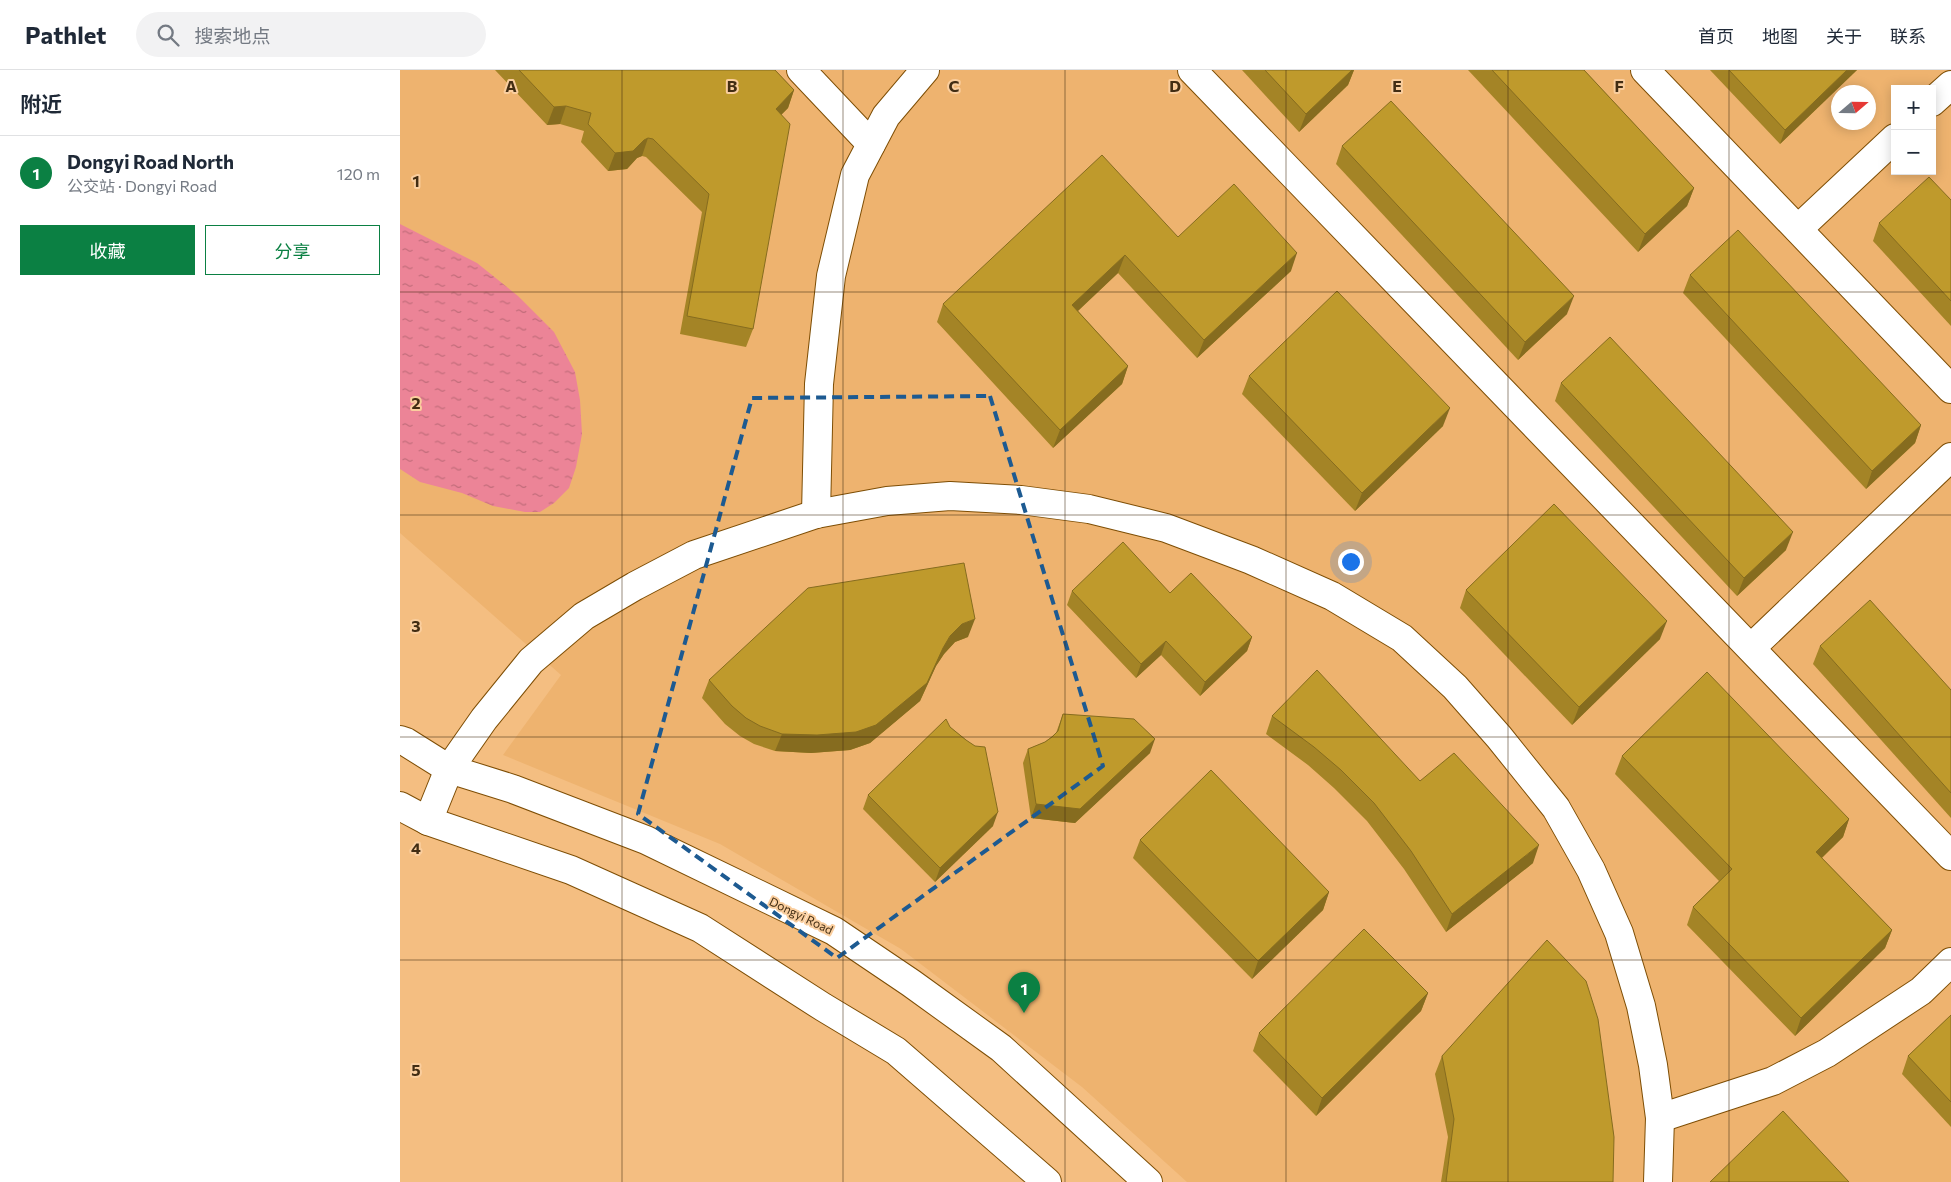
<!DOCTYPE html>
<html lang="zh">
<meta charset="utf-8">
<style>
:root{--surface:#fff;--page:#f2f2f3;--text:#1f2937;--muted:#747a83;--line:#e0e1e3;--accent:#0b8043}
body{margin:0;font-family:Commissioner,"Noto Sans SC",sans-serif;background:var(--page);color:var(--text)}
.controls{position:absolute;right:15px;top:15px;display:grid;overflow:hidden;border-radius:0px;box-shadow:0 2px 12px #0003}
.controls button{width:45px;height:45px;display:grid;place-items:center;padding:0;border:0;border-bottom:1px solid var(--line);background:var(--surface);color:var(--text);font:25px sans-serif}
.compass{position:absolute;left:1431px;top:15px;width:45px;height:45px;border-radius:50%;background:var(--surface);box-shadow:0 2px 12px #0003;rotate:70deg}
.you{position:absolute;left:950px;top:491px;width:18px;height:18px;margin:-12px;border:4px solid #fff;border-radius:50%;background:#1a73e8;box-shadow:0 0 0 8px #1a73e833}
.badge{display:grid;place-items:center;width:32px;height:32px;border-radius:50%;background:var(--accent);color:#fff;font-size:16px;font-weight:700}
.pin{position:absolute;translate:-50% -41px;filter:drop-shadow(0 1px 2px #0008)}
.pin::after{content:'';position:absolute;top:26px;width:18px;height:15px;background:inherit;clip-path:polygon(0 0,100% 0,50% 100%)}
.list{margin:0;padding:0;list-style:none}
h2{display:flex;justify-content:space-between;align-items:center;height:65px;margin:0;padding:0 20px;font-size:21px}
h2 small{font-size:16px;font-weight:400;color:var(--muted)}
.list li{display:grid;grid-template-columns:32px 1fr auto;gap:15px;align-items:center;box-sizing:border-box;height:75px;padding:0 20px;border-top:1px solid var(--line)}
.list b{display:block;font-size:19px;white-space:nowrap}
.list p{margin:0;font-size:16px;white-space:nowrap;color:var(--muted)}
.list em{font-size:16px;font-style:normal;color:var(--muted)}
.actions{display:flex;gap:10px;padding:15px 20px}
.actions a{flex:1;padding:11px 0;border:1px solid var(--accent);border-radius:0px;text-align:center;font-size:18px;color:var(--accent)}
.actions .main{background:var(--accent);color:#fff}
.icon{flex:none;width:28px;height:28px;fill:none;stroke:currentColor;stroke-width:2;stroke-linecap:round;stroke-linejoin:round}
.map{position:relative;flex:none;width:1551px;height:1112px;overflow:hidden}
header{display:flex;align-items:center;gap:30px;box-sizing:border-box;height:70px;padding:0 25px;background:var(--surface);border-bottom:1px solid var(--line)}
header strong{font-size:24px}
nav{display:flex;gap:28px;margin-inline-start:auto;font-size:18px}
.search{width:350px;height:45px;background:var(--page);display:flex;align-items:center;gap:12px;box-sizing:border-box;padding:0 18px;border-radius:28px;color:var(--muted);font-size:19px}
main{display:flex}
aside{flex:1;background:var(--surface)}
.map>svg:first-child{display:block}
.built{fill:#eeb36f;fill-rule:evenodd}
.water{fill:url(#water-ripples)}
.lines{fill:none;stroke-linecap:round;stroke-linejoin:round}
.minor-casing{stroke:#7e4e05;stroke-width:30}
.minor{stroke:#fff;stroke-width:28}
.wall{fill:#a48426}
.shaded-wall{fill:#866c1f}
.building{fill:#bf9a2c;stroke:#866c1f}
.marked{fill:none;stroke:#1d5a91;stroke-width:4;stroke-dasharray:10 6;stroke-linejoin:round}
.grid{fill:none;stroke:#422d13;stroke-width:1;stroke-opacity:0.55}
.labels{text-anchor:middle;stroke-width:4;stroke-linejoin:round;paint-order:stroke}
.street-label{font-size:12px;fill:#422d13;stroke:#face9e}
.grid-label{font-size:16px;text-anchor:middle;font-weight:bold;fill:#422d13;stroke:#face9e;stroke-width:4;stroke-linejoin:round;paint-order:stroke}
</style>
<header>
<strong>Pathlet</strong>
<div class="search"><svg class="icon" aria-label="search" viewBox="0 0 24 24"><circle cx="10" cy="10" r="6"/><path d="M15 15l6 6"/></svg>搜索地点</div>
<nav><a>首页</a><a>地图</a><a>关于</a><a>联系</a></nav>
</header>
<main>
<aside>
<h2>附近<small></small></h2>
<ul class="list">
<li><span class="badge">1</span><div><b>Dongyi Road North</b><p>公交站 · Dongyi Road</p></div><em>120 m</em></li>
</ul>
<div class="actions"><a class="main">收藏</a><a>分享</a></div>
</aside>
<div class="map">
<svg width="1551" height="1112" viewBox="0 0 1551 1112">
<defs>
<pattern id="water-ripples" width="26" height="14" patternUnits="userSpaceOnUse" patternTransform="scale(1.25)"><rect width="26" height="14" fill="#ec8497"/><path d="M2 4q2-2 4 0t4 0M15 11q2-2 4 0t4 0" fill="none" stroke="#c16c7a"/></pattern>
</defs>
<rect width="100%" height="100%" fill="#f4be81"/>
<path class="built" d="M0 0H1551V1112H787L682 1017 501 879 320 774 103 685 161 605 0 463ZM1495 19H1532V101H1495ZM1438 22H1468V52H1438Z"/>
<polygon class="water" points="0,154 77,193 118,226 154,262 175,302 180,330 182,364 176,397 169,418 154,433 140,442 125,442 93,436 62,423 20,412 0,399"/>
<g class="lines">
<defs>
<g id="minor">
<polyline points="401,0 471,74"/>
<polyline points="792,0 1551,786"/>
<polyline points="1245,0 1551,319"/>
<polyline points="1532,32 1551,15"/>
<polyline points="1398,159 1495,68"/>
<polyline points="416,444 419,314 431,206 455,105 486,46 525,0"/>
<polyline points="1351,578 1551,387"/>
<polyline points="0,670 6,672 49,699 113,719 246,770 434,861 511,913 601,978 748,1112"/>
<polyline points="0,736 28,751 171,800 300,858 423,937 496,981 647,1112"/>
<polyline points="28,751 49,699 84,649 131,591 184,546 235,516 294,485 416,444 487,431 550,426 621,430 689,439 766,458 851,490 932,526 1002,568 1055,617 1099,667 1156,738 1191,800 1219,863 1241,936 1253,995 1260,1048 1258,1112"/>
<polyline points="1260,1048 1373,1011 1427,983 1521,921 1551,892"/>
</g>
</defs>
<use href="#minor" class="minor-casing"/>
<use href="#minor" class="minor"/>
</g>
<g class="wall">
<polygon points="95,0 375,0 394,20 388,38 381,45 353,259 346,277 280,264 302,142 246,87 242,86 237,88 227,99 208,101 181,72 184,61 160,54 147,55"/>
<polygon points="842,0 954,0 948,15 899,62"/>
<polygon points="1068,0 1184,0 1294,118 1287,136 1238,182"/>
<polygon points="1310,0 1457,0 1380,74"/>
<polygon points="942,76 1167,244 1118,290 936,94"/>
<polygon points="1551,130 1551,256 1473,171 1479,153"/>
<polygon points="778,167 891,201 797,288 718,203 678,241 728,296 722,314 653,378 537,252 543,234"/>
<polygon points="1290,205 1521,355 1515,373 1466,419 1283,223"/>
<polygon points="849,306 1043,356 955,441 842,324"/>
<polygon points="1161,313 1386,480 1337,526 1155,331"/>
<polygon points="1066,520 1260,569 1172,655 1060,538"/>
<polygon points="672,521 770,523 852,567 847,581 800,626 761,585 736,608 667,535"/>
<polygon points="568,567 555,572 544,584 536,596 520,631 470,673 450,680 411,683 375,681 354,674 340,666 325,654 302,628 309,610"/>
<polygon points="1420,576 1551,620 1551,748 1413,594"/>
<polygon points="663,644 750,683 675,753 631,748 623,693 628,679 645,672 656,663"/>
<polygon points="872,646 1020,711 1133,793 1046,862 1004,799 967,751 934,718 908,695 866,664"/>
<polygon points="550,657 566,670 593,756 535,812 463,739 468,725"/>
<polygon points="1222,686 1449,749 1443,767 1422,788 1492,860 1485,878 1395,966 1287,855 1293,837 1319,811 1215,704"/>
<polygon points="740,770 929,822 923,840 852,909 733,788"/>
<polygon points="1028,923 1021,941 916,1046 853,981 859,963"/>
<polygon points="1551,945 1551,1057 1502,1004 1508,986"/>
<polygon points="1042,986 1213,1112 1041,1112 1048,1067 1035,1004"/>
</g>
<g class="shaded-wall">
<polygon points="952,0 954,0 948,15 899,62 906,44"/>
<polygon points="1447,0 1457,0 1380,74 1385,60"/>
<polygon points="394,20 388,38 369,57 376,39"/>
<polygon points="166,36 160,54 147,55 154,37"/>
<polygon points="248,68 242,86 237,88 227,99 208,101 215,83"/>
<polygon points="1294,118 1287,136 1238,182 1245,164"/>
<polygon points="897,183 891,201 797,288 804,270"/>
<polygon points="725,185 718,203 665,253 672,235"/>
<polygon points="1174,226 1167,244 1118,290 1125,272"/>
<polygon points="728,296 722,314 653,378 660,360"/>
<polygon points="1050,338 1043,356 955,441 962,423"/>
<polygon points="1521,355 1515,373 1466,419 1472,401"/>
<polygon points="1393,462 1386,480 1337,526 1344,508"/>
<polygon points="575,549 568,567 555,572 544,584 536,596 520,631 470,673 450,680 411,683 375,681 382,664 543,578 550,566 562,554"/>
<polygon points="1267,551 1260,569 1172,655 1179,637"/>
<polygon points="852,567 847,581 800,626 805,612"/>
<polygon points="766,571 761,585 736,608 741,594"/>
<polygon points="755,669 750,683 675,753 631,748 636,734"/>
<polygon points="598,742 593,756 535,812 540,798"/>
<polygon points="1449,749 1443,767 1409,800 1416,782"/>
<polygon points="1139,775 1133,793 1046,862 1052,844"/>
<polygon points="929,822 923,840 852,909 858,891"/>
<polygon points="1492,860 1485,878 1395,966 1401,948"/>
<polygon points="1028,923 1021,941 916,1046 922,1028"/>
</g>
<g class="building">
<polygon points="119,0 375,0 394,20 376,39 390,54 353,259 287,246 309,124 253,69 248,68 244,70 233,81 215,83 188,54 191,43 166,36 154,37"/>
<polygon points="865,0 952,0 906,44"/>
<polygon points="1092,0 1184,0 1294,118 1245,164"/>
<polygon points="1329,0 1447,0 1385,60"/>
<polygon points="991,31 1174,226 1125,272 942,76"/>
<polygon points="702,85 778,167 834,114 897,183 804,270 725,185 672,235 728,296 660,360 543,234"/>
<polygon points="1529,107 1551,130 1551,231 1479,153"/>
<polygon points="1338,160 1521,355 1472,401 1290,205"/>
<polygon points="937,221 1050,338 962,423 849,306"/>
<polygon points="1210,267 1393,462 1344,508 1161,313"/>
<polygon points="1154,434 1267,551 1179,637 1066,520"/>
<polygon points="723,472 770,523 791,503 852,567 805,612 766,571 741,594 672,521"/>
<polygon points="564,493 575,549 562,554 550,566 543,578 527,613 476,655 456,662 417,665 382,664 360,656 346,648 332,636 309,610 408,518"/>
<polygon points="1470,530 1551,620 1551,723 1420,576"/>
<polygon points="917,600 1020,711 1054,683 1139,775 1052,844 1011,781 974,733 941,700 914,677 872,646"/>
<polygon points="1307,602 1449,749 1416,782 1492,860 1401,948 1293,837 1332,799 1222,686"/>
<polygon points="663,644 734,649 755,669 680,739 636,734 628,679 645,672 652,667 658,661"/>
<polygon points="546,649 550,657 566,670 575,676 585,677 598,742 540,798 468,725"/>
<polygon points="811,700 929,822 858,891 740,770"/>
<polygon points="964,859 1028,923 922,1028 859,963"/>
<polygon points="1147,870 1186,911 1198,949 1214,1067 1213,1112 1046,1112 1054,1049 1042,986"/>
<polygon points="1551,945 1551,1032 1508,986"/>
<polygon points="1383,1041 1449,1112 1310,1112"/>
</g>
<path class="marked" d="M590 326 703 696 437 888 238 744 352 328Z"/>
<path class="grid" d="M222 0V1112M443 0V1112M665 0V1112M886 0V1112M1108 0V1112M1329 0V1112M0 222H1551M0 445H1551M0 667H1551M0 890H1551"/>
<g class="labels">
<g class="street-label">
<text transform="translate(401 846) rotate(26)" y="4">Dongyi Road</text>
</g>
</g>
<g class="grid-label">
<text x="111" y="22">A</text>
<text x="332" y="22">B</text>
<text x="554" y="22">C</text>
<text x="775" y="22">D</text>
<text x="997" y="22">E</text>
<text x="1219" y="22">F</text>
<text x="16" y="117">1</text>
<text x="16" y="339">2</text>
<text x="16" y="562">3</text>
<text x="16" y="784">4</text>
<text x="16" y="1006">5</text>
</g>
</svg>
<div class="controls">
<button>+</button>
<button>−</button>
</div>
<svg class="compass" viewBox="-18 -18 36 36"><path d="M0-13l5 13h-10z" fill="#e53935"/><path d="M0 13l5-13h-10z" fill="#747a83"/></svg>
<div class="you"></div>
<div class="pin badge" style="left:624px;top:943px">1</div>
</div>
</main>
